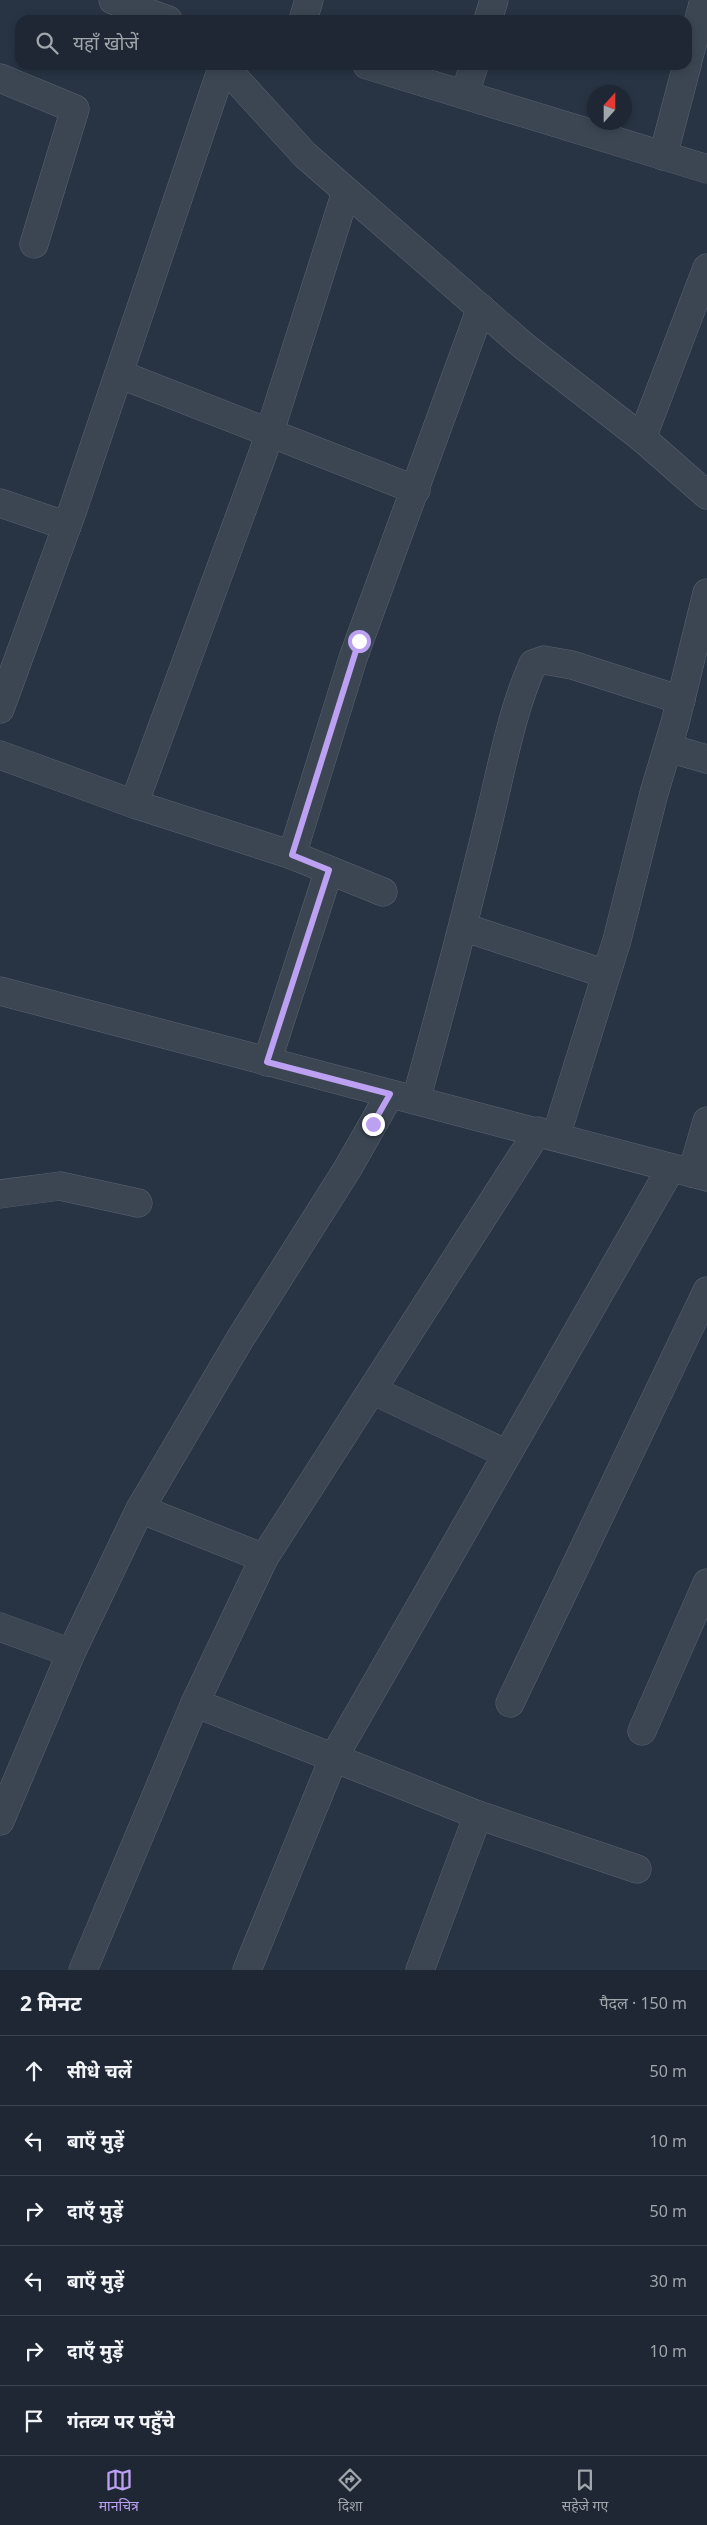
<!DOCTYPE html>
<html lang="hi">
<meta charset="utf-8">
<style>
:root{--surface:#1e2733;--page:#262f3b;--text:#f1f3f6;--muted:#a1a5ac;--line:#3c444e;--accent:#bca0f2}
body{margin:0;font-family:"Noto Sans","Noto Sans Devanagari",sans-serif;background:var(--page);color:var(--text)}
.compass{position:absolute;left:587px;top:85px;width:45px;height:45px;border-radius:50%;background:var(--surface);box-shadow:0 2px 8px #0003;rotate:21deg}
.stop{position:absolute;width:15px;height:15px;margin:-11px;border:4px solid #bca0f2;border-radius:50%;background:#fff}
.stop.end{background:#bca0f2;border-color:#fff;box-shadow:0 1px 5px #0008}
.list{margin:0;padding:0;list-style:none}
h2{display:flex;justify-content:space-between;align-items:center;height:65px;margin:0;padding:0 20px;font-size:21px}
h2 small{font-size:16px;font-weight:400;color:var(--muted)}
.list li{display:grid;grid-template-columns:32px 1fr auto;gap:15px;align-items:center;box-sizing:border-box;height:70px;padding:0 20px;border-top:1px solid var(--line)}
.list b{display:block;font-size:19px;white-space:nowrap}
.list em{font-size:16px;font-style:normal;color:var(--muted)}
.icon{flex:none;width:28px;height:28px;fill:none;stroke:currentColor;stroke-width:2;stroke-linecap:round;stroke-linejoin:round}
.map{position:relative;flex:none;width:707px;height:1970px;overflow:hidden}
.search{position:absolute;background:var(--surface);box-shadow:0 2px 8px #0003;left:15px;right:15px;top:15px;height:55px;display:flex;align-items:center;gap:12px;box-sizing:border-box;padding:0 18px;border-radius:15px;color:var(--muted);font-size:19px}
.sheet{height:485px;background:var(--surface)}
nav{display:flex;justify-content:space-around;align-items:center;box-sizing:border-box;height:70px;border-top:1px solid var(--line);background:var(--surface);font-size:14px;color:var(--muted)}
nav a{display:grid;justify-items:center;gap:2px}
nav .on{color:var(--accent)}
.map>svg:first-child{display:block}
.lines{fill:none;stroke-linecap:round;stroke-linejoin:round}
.minor-casing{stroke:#5a6471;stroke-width:29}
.minor{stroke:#3c4653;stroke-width:28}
.route{stroke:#bca0f2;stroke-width:6}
</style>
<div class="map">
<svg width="707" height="1970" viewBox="0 0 707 1970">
<rect width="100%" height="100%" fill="#283444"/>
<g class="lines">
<defs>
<g id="minor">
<polyline points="113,0 168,20"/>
<polyline points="303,20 309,0"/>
<polyline points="488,20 494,0"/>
<polyline points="687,64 704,0"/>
<polyline points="223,65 305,155 525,347 642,438 707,495"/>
<polyline points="367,65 707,169"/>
<polyline points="0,78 75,109 34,244"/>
<polyline points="465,94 474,65"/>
<polyline points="663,156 687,65"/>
<polyline points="119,374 416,490"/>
<polyline points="642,438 707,268"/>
<polyline points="0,503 67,526"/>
<polyline points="0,709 72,512 223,65"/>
<polyline points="668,748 707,759"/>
<polyline points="0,755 134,804 292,855 383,892"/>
<polyline points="134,804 263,453 346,192"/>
<polyline points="292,855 353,658 481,308"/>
<polyline points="463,927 606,974"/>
<polyline points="0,991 707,1177"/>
<polyline points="267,1062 329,870"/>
<path d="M416 1100C441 1010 465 919 487 828 500 776 511 712 533 664L544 660 572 665 681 700"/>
<polyline points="556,1136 617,940 654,793 675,723 707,593"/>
<polyline points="692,1173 707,1121"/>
<polyline points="0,1194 60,1186 138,1203"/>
<polyline points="372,1390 507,1454"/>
<polyline points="140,1509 264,1558"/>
<polyline points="0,1627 71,1653"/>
<polyline points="195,1703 478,1815 637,1869"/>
<polyline points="510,1703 707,1291"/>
<polyline points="642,1731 707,1583"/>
<polyline points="0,1821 71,1653 140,1509 240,1339 348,1168 390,1094"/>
<polyline points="83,1970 195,1703 264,1558 538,1131"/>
<polyline points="247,1970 334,1757 671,1168"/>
<polyline points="420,1970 478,1815"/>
</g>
</defs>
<use href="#minor" class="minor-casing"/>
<use href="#minor" class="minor"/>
</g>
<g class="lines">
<polyline class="route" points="359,641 292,855 329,870 267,1062 390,1094 373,1124"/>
</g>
</svg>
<svg class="compass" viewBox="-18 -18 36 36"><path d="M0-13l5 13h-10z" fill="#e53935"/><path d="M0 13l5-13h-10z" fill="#a1a5ac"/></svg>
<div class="stop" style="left:359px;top:641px"></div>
<div class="stop end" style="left:373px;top:1124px"></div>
<div class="search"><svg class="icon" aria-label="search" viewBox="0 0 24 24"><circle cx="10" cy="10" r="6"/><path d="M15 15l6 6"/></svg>यहाँ खोजें</div>
</div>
<section class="sheet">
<h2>2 मिनट<small>पैदल · 150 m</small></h2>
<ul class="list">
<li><svg class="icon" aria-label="ahead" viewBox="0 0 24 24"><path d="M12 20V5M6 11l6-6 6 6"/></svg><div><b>सीधे चलें</b></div><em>50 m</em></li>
<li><svg class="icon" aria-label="left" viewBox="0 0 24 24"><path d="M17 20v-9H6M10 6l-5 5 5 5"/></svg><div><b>बाएँ मुड़ें</b></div><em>10 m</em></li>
<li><svg class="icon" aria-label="right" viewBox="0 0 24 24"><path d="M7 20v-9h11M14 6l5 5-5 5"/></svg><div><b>दाएँ मुड़ें</b></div><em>50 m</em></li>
<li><svg class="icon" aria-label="left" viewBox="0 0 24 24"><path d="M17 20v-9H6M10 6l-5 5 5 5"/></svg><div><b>बाएँ मुड़ें</b></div><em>30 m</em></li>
<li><svg class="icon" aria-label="right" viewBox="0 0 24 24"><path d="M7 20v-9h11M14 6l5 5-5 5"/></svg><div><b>दाएँ मुड़ें</b></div><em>10 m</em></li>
<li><svg class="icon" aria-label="arrive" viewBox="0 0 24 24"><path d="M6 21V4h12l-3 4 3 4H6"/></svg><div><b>गंतव्य पर पहुँचे</b></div></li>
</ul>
</section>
<nav>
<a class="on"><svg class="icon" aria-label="map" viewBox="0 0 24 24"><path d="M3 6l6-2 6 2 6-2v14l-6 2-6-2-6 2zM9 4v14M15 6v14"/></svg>मानचित्र</a>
<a><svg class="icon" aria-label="directions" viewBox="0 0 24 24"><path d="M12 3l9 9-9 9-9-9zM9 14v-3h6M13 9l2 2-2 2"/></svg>दिशा</a>
<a><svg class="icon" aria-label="saved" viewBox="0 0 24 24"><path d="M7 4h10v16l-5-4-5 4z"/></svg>सहेजे गए</a>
</nav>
